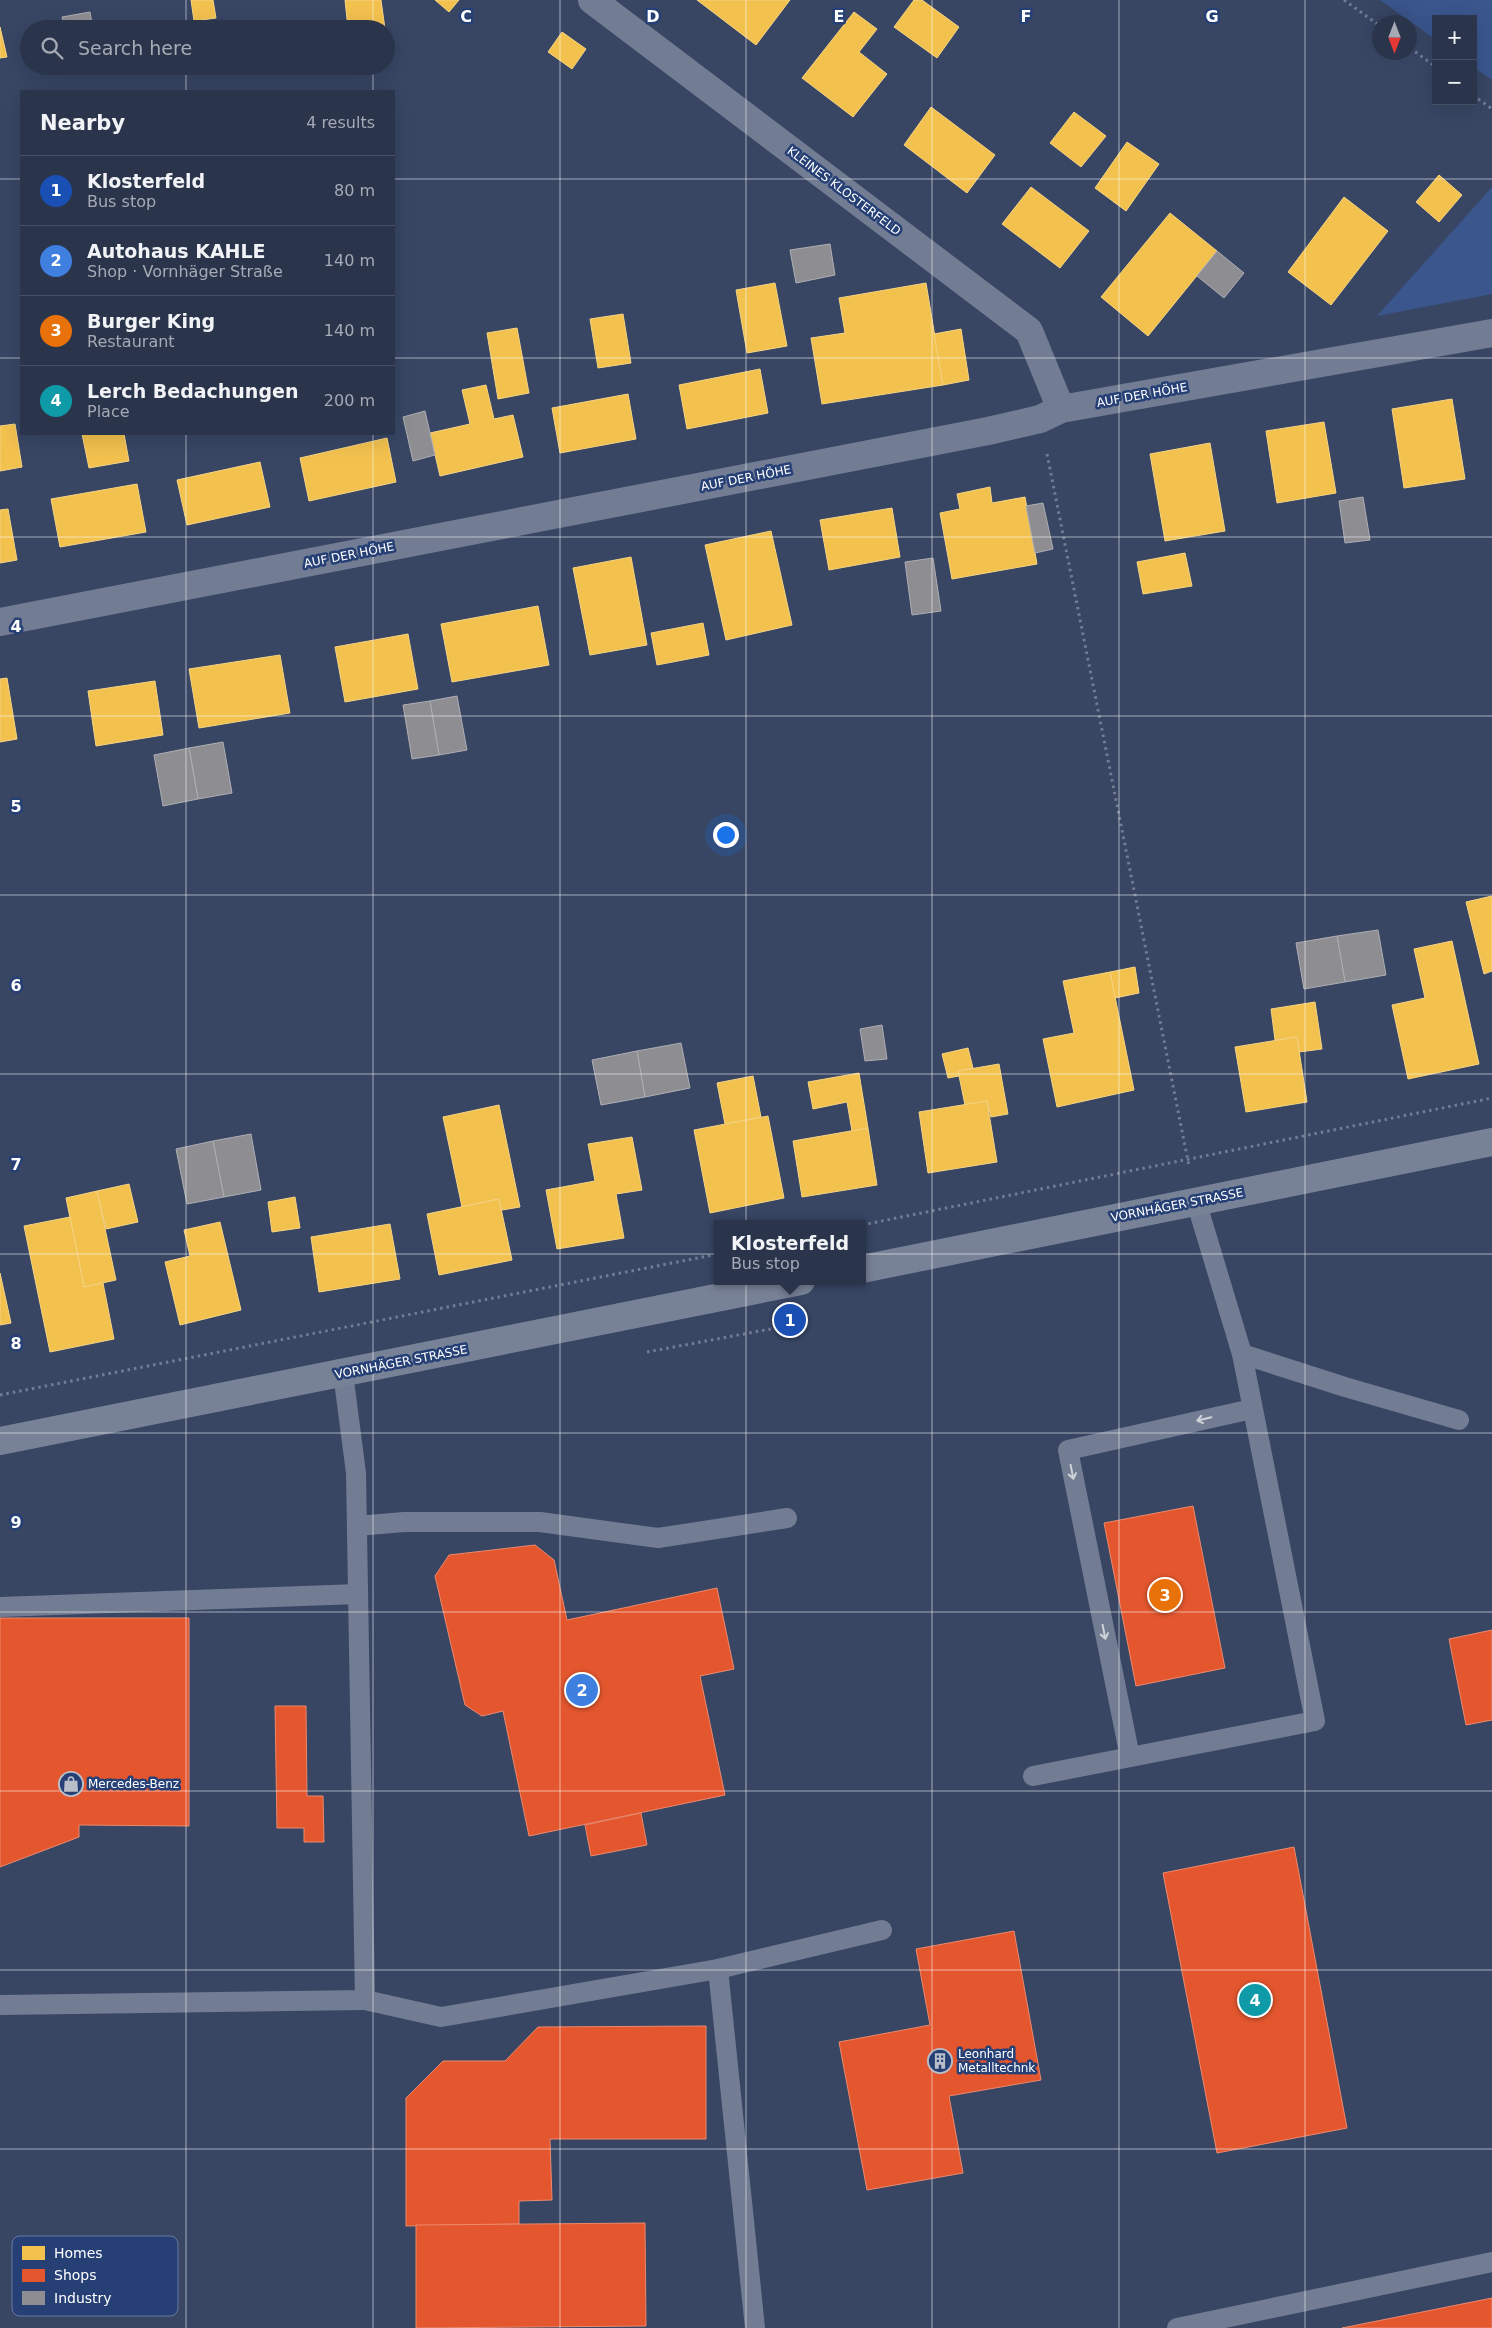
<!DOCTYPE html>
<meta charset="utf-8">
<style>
:root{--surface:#2a344b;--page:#323c52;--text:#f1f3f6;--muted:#a5aab5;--line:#464f63;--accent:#8bbbb9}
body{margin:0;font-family:"DejaVu Sans",sans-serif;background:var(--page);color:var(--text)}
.controls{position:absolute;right:15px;top:15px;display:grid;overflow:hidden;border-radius:0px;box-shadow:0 5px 20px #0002}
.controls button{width:45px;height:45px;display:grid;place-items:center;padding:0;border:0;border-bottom:1px solid var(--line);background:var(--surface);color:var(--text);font:25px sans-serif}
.compass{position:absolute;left:1372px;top:15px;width:45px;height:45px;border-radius:50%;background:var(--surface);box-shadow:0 5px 20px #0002;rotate:180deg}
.you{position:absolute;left:725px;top:834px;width:18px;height:18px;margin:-12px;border:4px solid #fff;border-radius:50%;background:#1a73e8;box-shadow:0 0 0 8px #1a73e833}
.badge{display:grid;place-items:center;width:32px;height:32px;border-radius:50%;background:var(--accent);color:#fff;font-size:16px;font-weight:700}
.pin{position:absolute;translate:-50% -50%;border:2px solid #fff;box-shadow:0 1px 5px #0006}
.popup{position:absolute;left:714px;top:1220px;width:152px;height:65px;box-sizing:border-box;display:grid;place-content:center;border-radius:0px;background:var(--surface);filter:drop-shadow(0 1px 4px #0005);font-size:16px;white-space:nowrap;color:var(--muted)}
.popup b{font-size:19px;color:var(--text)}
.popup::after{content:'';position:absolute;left:50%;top:100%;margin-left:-10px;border:10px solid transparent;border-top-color:var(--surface)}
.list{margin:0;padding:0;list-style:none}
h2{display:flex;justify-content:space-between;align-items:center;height:65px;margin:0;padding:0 20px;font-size:21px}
h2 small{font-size:16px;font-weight:400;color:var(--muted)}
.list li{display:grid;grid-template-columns:32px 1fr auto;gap:15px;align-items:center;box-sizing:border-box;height:70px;padding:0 20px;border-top:1px solid var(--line)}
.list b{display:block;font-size:19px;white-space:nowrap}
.list p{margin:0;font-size:16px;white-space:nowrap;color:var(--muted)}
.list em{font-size:16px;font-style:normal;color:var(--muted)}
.icon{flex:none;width:28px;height:28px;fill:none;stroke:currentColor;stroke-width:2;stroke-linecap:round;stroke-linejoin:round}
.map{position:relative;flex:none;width:1492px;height:2328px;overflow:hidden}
.search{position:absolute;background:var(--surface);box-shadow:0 5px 20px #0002;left:20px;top:20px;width:375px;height:55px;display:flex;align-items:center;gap:12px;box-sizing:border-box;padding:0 18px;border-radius:28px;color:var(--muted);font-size:19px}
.panel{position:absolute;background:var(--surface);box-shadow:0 5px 20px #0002;left:20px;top:90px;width:375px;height:345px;border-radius:0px}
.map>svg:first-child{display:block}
.green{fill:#3a568d}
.homes{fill:#f2c14e;stroke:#f6d483}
.shops{fill:#e4572e;stroke:#ec896d}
.industry{fill:#8d8d92;stroke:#afafb3}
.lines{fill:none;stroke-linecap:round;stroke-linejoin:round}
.path{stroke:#727d93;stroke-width:3;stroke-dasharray:2.5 4;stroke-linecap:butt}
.service{stroke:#727d93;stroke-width:20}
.minor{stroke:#727d93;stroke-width:28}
.secondary{stroke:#788297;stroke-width:28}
.oneway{stroke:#ced2d9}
.grid{fill:none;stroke:#fff;stroke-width:1;stroke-opacity:0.55}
.labels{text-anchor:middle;stroke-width:5;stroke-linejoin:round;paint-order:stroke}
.street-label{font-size:12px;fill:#fff;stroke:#264076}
.poi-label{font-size:12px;fill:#fff;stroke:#264076;text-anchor:start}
.key{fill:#264076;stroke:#67799f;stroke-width:1}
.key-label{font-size:14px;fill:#fff}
.grid-label{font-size:16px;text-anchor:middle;font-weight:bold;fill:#fff;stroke:#264076;stroke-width:5;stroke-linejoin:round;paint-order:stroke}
</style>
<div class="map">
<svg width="1492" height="2328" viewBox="0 0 1492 2328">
<rect width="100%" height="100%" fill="#384664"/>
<g class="green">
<polygon points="1380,0 1492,0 1492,80 1473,67 1473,19 1436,19 1436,40"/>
<polygon points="1492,187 1492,294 1377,316"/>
</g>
<g class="homes">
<polygon points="191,0 213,0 216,18 194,21"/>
<polygon points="345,0 381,0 385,29 348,29"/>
<polygon points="435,0 459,0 449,12"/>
<polygon points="697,0 790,0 756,45"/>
<polygon points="914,0 922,0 959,27 937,58 894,27"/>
<polygon points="854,12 877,29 859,52 887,74 853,117 802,78"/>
<polygon points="0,27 7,57 0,58"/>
<polygon points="562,32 586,49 572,69 548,52"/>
<polygon points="931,107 995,155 967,193 904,145"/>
<polygon points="1074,112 1106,136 1081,167 1050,143"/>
<polygon points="1127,142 1159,164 1126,211 1095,188"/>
<polygon points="1439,175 1462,195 1439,222 1416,202"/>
<polygon points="1031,187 1089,231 1060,268 1002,224"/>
<polygon points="1344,197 1388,231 1331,305 1288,272"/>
<polygon points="1170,213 1217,251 1148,336 1101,297"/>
<polygon points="775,283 787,346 747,353 736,290"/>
<polygon points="926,283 943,385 822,404 811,338 845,333 839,298"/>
<polygon points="623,314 631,363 598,368 590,319"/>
<polygon points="517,328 529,393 498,399 487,333"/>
<polygon points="961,329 969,380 943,385 934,334"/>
<polygon points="760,369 768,413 687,429 679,385"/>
<polygon points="486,385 494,419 513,415 523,457 440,476 430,433 470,424 462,390"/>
<polygon points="628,394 636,439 560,453 552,408"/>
<polygon points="1452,399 1465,479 1404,488 1392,409"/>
<polygon points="1324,422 1336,493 1277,503 1266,431"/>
<polygon points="15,424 22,467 0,471 0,426"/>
<polygon points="82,434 124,434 129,461 89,468"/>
<polygon points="387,438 396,482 309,501 300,458"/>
<polygon points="1210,443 1225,531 1165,541 1150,454"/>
<polygon points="260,462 270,507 187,525 177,480"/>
<polygon points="137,484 146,532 60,547 51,499"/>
<polygon points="990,487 992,503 1025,497 1037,564 952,579 940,513 960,509 957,494"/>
<polygon points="892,508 900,557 829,570 820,520"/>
<polygon points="8,509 17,560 0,563 0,510"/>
<polygon points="771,531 792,625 726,640 705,545"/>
<polygon points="1185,553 1192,586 1143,594 1137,562"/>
<polygon points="631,557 647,645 590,655 573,568"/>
<polygon points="538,606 549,665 452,682 441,624"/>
<polygon points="703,623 709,655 657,665 651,633"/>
<polygon points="408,634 418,689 345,702 335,647"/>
<polygon points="280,655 290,713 199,728 189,669"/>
<polygon points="7,678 17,739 0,742 0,679"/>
<polygon points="155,681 163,735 96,746 88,691"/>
<polygon points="1492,896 1492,971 1484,974 1466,902"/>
<polygon points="1452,941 1479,1064 1408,1079 1392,1005 1425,998 1414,949"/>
<polygon points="1135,967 1139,993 1115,998 1110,972"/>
<polygon points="1110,972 1134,1090 1057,1107 1043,1039 1074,1033 1063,981"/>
<polygon points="1315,1002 1322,1049 1299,1052 1297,1037 1275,1040 1271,1009"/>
<polygon points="1297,1037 1307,1102 1246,1112 1235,1047"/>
<polygon points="968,1048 973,1068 958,1071 959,1076 948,1078 942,1054"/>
<polygon points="999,1064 1008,1114 991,1117 987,1101 965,1105 958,1071"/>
<polygon points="859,1073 868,1128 852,1131 847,1102 813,1109 808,1082"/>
<polygon points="753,1076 761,1117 725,1124 717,1083"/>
<polygon points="987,1101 997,1162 928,1173 919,1112"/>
<polygon points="499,1105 520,1207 502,1210 499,1199 462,1207 443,1117"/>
<polygon points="768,1116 784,1198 710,1213 694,1130"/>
<polygon points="868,1128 877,1185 802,1197 793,1141"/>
<polygon points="632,1137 642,1190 616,1194 624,1238 557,1249 546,1190 595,1181 588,1144"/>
<polygon points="129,1184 138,1222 106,1229 97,1191"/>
<polygon points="97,1191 116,1280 84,1287 66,1198"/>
<polygon points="295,1197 300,1228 272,1232 268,1202"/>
<polygon points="499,1199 512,1260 439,1275 427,1214"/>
<polygon points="70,1217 84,1287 103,1283 114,1339 50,1352 24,1226"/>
<polygon points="220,1222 241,1310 180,1325 165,1262 190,1256 184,1230"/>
<polygon points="390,1224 400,1279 319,1292 311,1237"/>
<polygon points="0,1273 11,1323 0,1325"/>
</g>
<g class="shops">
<polygon points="1193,1506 1225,1668 1136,1686 1104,1523"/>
<polygon points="535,1545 554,1560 567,1620 717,1588 734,1669 700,1676 725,1795 529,1836 503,1711 482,1716 465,1705 435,1576 449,1555"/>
<polygon points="0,1618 189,1618 189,1826 79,1825 79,1837 0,1867"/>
<polygon points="1492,1630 1492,1720 1466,1725 1449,1639"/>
<polygon points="275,1706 306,1706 307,1796 323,1796 324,1842 304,1842 304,1828 277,1828"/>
<polygon points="641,1813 647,1845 591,1856 585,1825"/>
<polygon points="1294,1847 1347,2128 1217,2153 1163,1873"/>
<polygon points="1014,1931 1041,2080 949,2096 963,2173 867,2190 839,2042 930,2025 916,1949"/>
<polygon points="706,2026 706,2139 550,2139 552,2200 519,2201 519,2224 406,2226 406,2098 443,2061 505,2061 538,2027"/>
<polygon points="645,2223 646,2326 416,2328 416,2225"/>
<polygon points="1492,2298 1492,2328 1342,2328"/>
</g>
<g class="industry">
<polygon points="90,12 93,29 65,29 62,17"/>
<polygon points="830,244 835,275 796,283 790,250"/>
<polygon points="1217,251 1244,273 1224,298 1197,276"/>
<polygon points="425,411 435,455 413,461 403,417"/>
<polygon points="1363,497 1370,540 1345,543 1339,501"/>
<polygon points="1043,503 1053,549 1035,553 1026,506"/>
<polygon points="933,558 941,611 912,615 905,562"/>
<polygon points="457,696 467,750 439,755 430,701"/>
<polygon points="430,701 439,755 412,759 403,705"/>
<polygon points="223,742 232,793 198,799 189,748"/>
<polygon points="189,748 198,799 163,806 154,755"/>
<polygon points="1378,930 1386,975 1345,982 1337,936"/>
<polygon points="1337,936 1345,982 1304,989 1296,943"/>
<polygon points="882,1025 887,1059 865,1061 860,1029"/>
<polygon points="681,1043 690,1088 645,1097 637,1051"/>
<polygon points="637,1051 645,1097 601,1105 592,1060"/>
<polygon points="251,1134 261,1190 224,1197 213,1141"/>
<polygon points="213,1141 224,1197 187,1204 176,1149"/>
</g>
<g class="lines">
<g class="path">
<polyline points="1344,0 1380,26"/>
<polyline points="1410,48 1436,67"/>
<polyline points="1473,95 1492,109"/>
<polyline points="1047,454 1189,1166"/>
<polyline points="862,1225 1492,1098"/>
<polyline points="647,1352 776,1328"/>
<polyline points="0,1395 718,1254"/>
</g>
<g class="service">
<polyline points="1242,1354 1345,1387 1459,1420"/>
<polyline points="357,1526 404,1522 540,1522 658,1538 787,1518"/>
<polyline points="0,1607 358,1594"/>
<polyline points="1130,1757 1068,1450 1252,1409"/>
<polyline points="1033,1776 1315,1721 1242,1354 1196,1201"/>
<polyline points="718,1969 882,1930"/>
<polyline points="365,2000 441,2017 718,1969 755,2328"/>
<polyline points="0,2005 365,2000 356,1473 343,1373"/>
<polyline points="1177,2328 1492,2262"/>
</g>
<g class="minor">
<polyline points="592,0 1029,331 1061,409"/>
<polyline points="0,622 988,431 1040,419 1061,409 1492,333"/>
</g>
<g class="secondary">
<polyline points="862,1269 1492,1142"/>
<polyline points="0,1441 801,1281"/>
</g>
</g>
<defs><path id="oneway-shaft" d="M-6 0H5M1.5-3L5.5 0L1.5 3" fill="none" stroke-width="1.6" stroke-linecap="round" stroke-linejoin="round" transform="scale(1.25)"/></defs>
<g class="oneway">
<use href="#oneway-shaft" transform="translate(1204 1419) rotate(167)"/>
<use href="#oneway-shaft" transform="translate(1072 1472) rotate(79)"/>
<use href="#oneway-shaft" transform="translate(1104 1632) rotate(79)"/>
</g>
<path class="grid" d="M186 0V29M373 0V29M560 0V2328M746 0V2328M932 0V2328M1119 0V2328M1305 0V2328M186 66V91M373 66V91M0 179H21M394 179H1492M0 358H21M394 358H1492M186 434V2328M373 434V2328M0 537H1492M0 716H1492M0 895H1492M0 1074H1492M0 1254H1492M0 1433H1492M0 1612H1492M0 1791H1492M0 1970H1492M0 2149H1492"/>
<defs>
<symbol id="shop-ring" viewBox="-11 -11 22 22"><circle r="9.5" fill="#264076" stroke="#b9bec9" stroke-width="1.5"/><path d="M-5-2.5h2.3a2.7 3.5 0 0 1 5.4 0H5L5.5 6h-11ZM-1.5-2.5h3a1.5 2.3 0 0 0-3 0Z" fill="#b9bec9"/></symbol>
<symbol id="building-ring" viewBox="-11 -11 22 22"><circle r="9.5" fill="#264076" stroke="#b9bec9" stroke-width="1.5"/><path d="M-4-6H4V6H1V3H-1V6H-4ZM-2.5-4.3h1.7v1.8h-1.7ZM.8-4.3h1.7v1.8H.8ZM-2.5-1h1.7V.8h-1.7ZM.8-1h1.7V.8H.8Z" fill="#b9bec9"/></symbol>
</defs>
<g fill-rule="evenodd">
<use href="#shop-ring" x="57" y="1770" width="28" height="28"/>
<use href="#building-ring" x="926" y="2047" width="28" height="28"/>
</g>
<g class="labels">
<g class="street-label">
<text transform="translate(844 191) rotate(37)" y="4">KLEINES KLOSTERFELD</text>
<text transform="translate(1142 395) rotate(-10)" y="4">AUF DER HÖHE</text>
<text transform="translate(746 478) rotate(-11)" y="4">AUF DER HÖHE</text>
<text transform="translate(349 555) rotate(-11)" y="4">AUF DER HÖHE</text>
<text transform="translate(1177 1205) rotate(-11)" y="4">VORNHÄGER STRASSE</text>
<text transform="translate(401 1362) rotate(-11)" y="4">VORNHÄGER STRASSE</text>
</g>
<g class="poi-label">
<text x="88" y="1788">Mercedes-Benz</text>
<text x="958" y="2058">Leonhard<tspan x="958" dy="14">Metalltechnk</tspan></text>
</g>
</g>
<rect x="12" y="2236" width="166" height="80" rx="8" class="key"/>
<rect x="22" y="2246" width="23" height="14" fill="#f2c14e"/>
<rect x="22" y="2269" width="23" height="13" fill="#e4572e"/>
<rect x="22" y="2291" width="23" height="14" fill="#8d8d92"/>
<g class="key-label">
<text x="54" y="2258">Homes</text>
<text x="54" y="2280">Shops</text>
<text x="54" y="2303">Industry</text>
</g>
<g class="grid-label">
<text x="466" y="22">C</text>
<text x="653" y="22">D</text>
<text x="839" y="22">E</text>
<text x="1026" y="22">F</text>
<text x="1212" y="22">G</text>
<text x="16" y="632">4</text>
<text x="16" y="812">5</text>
<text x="16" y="991">6</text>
<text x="16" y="1170">7</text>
<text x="16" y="1349">8</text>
<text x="16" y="1528">9</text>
</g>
</svg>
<div class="controls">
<button>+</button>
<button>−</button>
</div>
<svg class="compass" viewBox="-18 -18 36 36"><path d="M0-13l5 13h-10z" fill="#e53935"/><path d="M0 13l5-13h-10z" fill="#a5aab5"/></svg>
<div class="you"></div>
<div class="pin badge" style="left:790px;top:1320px;background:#1a4fb4">1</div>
<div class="popup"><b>Klosterfeld</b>Bus stop</div>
<div class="pin badge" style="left:582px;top:1690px;background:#3f7fe0">2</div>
<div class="pin badge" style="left:1165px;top:1595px;background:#e8710a">3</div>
<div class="pin badge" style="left:1255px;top:2000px;background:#0f9aa8">4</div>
<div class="search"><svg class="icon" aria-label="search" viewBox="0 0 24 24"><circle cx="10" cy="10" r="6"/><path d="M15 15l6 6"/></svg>Search here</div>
<section class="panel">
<h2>Nearby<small>4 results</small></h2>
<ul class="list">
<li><span class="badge" style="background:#1a4fb4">1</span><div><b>Klosterfeld</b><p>Bus stop</p></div><em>80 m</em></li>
<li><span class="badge" style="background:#3f7fe0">2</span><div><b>Autohaus KAHLE</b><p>Shop · Vornhäger Straße</p></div><em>140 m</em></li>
<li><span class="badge" style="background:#e8710a">3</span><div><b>Burger King</b><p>Restaurant</p></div><em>140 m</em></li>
<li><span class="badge" style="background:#0f9aa8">4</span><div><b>Lerch Bedachungen</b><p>Place</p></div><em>200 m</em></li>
</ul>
</section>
</div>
